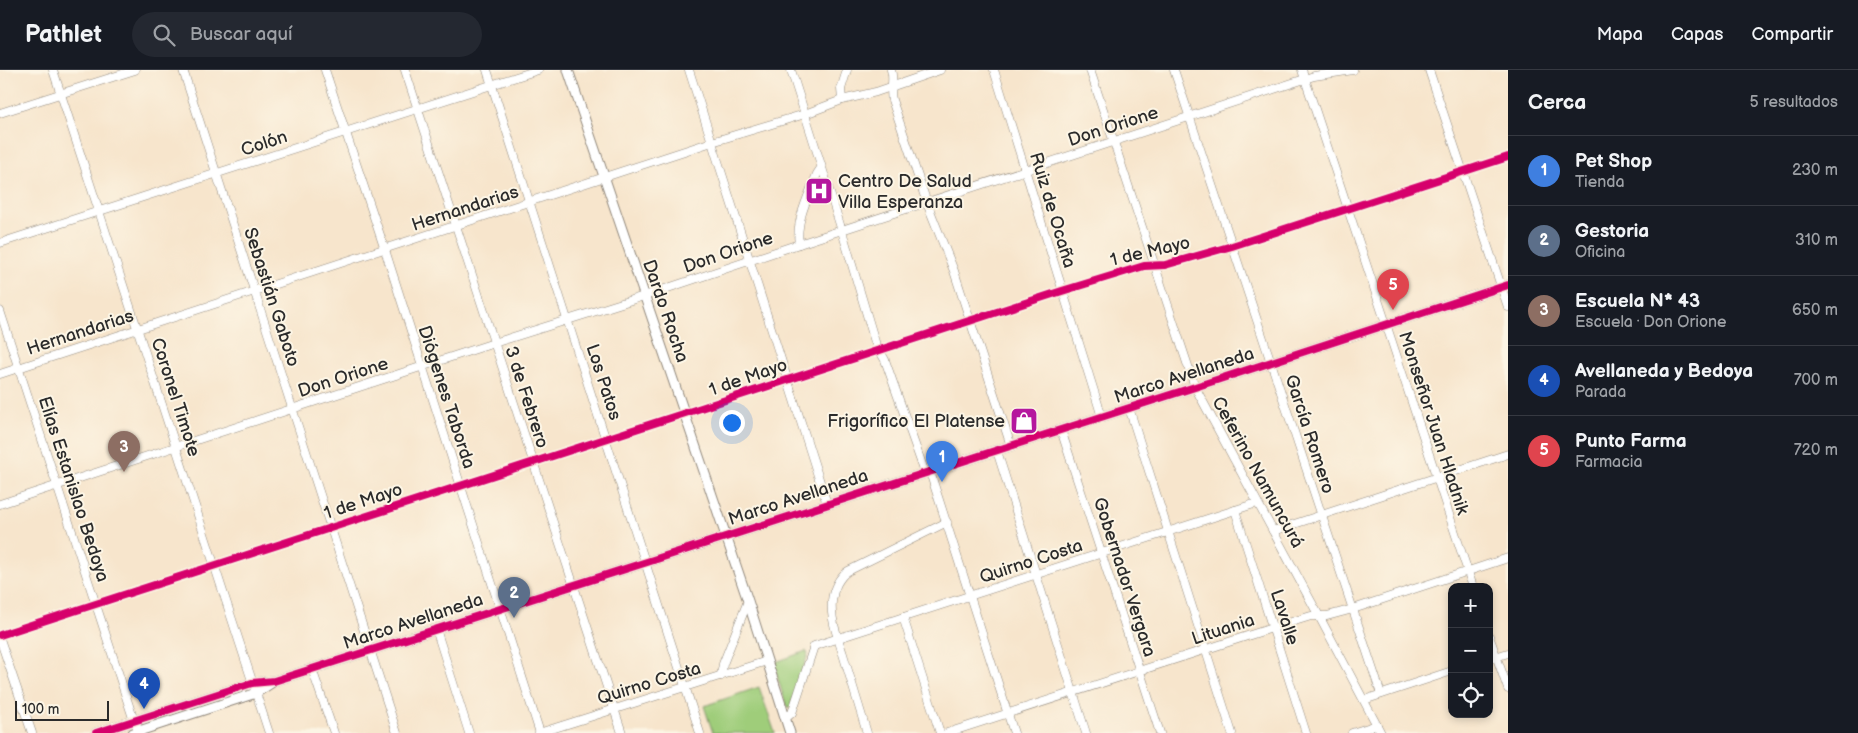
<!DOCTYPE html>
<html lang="es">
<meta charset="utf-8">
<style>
:root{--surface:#171b24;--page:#242831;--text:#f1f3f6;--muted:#9ea1a6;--line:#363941;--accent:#d690ce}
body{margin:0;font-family:"Balsamiq Sans",sans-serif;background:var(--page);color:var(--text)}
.controls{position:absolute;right:15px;bottom:15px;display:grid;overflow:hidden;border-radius:10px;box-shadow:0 2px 8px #0003}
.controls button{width:45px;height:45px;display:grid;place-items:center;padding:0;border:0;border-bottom:1px solid var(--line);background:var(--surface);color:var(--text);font:25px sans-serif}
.scale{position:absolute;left:15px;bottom:12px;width:94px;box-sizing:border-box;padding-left:5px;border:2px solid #2b2b2b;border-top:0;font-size:14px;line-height:18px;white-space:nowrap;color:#2b2b2b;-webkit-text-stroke:4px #fcf5e5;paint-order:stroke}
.you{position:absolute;left:731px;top:352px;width:18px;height:18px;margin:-12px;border:4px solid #fff;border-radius:50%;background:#1a73e8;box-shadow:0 0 0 8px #1a73e833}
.badge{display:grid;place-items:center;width:32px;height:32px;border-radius:50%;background:var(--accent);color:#fff;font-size:16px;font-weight:700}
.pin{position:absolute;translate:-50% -41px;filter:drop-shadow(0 1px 2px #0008)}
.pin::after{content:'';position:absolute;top:26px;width:18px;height:15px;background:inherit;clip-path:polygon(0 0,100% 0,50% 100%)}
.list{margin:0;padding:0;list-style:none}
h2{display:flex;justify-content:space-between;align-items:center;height:65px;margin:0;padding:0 20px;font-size:21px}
h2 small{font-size:16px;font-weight:400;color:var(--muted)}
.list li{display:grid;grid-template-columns:32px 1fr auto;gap:15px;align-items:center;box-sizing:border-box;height:70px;padding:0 20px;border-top:1px solid var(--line)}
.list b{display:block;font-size:19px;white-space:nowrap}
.list p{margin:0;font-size:16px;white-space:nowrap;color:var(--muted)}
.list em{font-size:16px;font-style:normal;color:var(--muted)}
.icon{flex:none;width:28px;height:28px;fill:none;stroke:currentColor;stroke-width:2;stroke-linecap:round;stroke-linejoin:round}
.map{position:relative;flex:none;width:1508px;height:663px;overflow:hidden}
header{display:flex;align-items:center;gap:30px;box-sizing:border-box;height:70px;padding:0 25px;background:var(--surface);border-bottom:1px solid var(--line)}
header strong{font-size:24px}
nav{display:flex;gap:28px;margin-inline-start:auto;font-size:18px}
.search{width:350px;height:45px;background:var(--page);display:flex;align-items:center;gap:12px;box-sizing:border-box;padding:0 18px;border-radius:28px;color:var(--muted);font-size:19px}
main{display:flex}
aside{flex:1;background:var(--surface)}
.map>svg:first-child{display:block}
.green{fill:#9fcd7a;stroke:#657c52}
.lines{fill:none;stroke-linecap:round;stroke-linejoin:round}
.minor-casing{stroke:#91887c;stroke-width:9}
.tertiary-casing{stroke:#91887c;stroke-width:11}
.minor{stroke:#fff;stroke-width:8}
.tertiary{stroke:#fff;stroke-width:9}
.cycleway-casing{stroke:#fcf5e5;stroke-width:11}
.cycleway{stroke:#d6006c;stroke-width:8}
.labels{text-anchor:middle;stroke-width:4;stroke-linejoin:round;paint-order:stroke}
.street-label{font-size:18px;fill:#2b2b2b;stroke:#fcf5e5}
.poi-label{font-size:18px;fill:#2b2b2b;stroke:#fcf5e5;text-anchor:start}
</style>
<header>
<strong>Pathlet</strong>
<div class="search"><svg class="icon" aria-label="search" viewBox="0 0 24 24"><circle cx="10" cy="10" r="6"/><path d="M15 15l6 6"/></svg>Buscar aquí</div>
<nav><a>Mapa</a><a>Capas</a><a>Compartir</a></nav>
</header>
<main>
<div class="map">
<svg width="1508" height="663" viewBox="0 0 1508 663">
<rect width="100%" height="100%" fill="#fcf5e5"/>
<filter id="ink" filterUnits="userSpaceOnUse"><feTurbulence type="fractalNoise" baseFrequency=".02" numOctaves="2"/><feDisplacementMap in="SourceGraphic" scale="10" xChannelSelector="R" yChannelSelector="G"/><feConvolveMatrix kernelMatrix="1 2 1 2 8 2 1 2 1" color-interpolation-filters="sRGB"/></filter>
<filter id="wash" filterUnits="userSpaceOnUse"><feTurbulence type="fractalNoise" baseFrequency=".0096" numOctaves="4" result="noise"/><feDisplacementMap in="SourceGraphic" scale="20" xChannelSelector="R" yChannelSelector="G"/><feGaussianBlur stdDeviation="1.12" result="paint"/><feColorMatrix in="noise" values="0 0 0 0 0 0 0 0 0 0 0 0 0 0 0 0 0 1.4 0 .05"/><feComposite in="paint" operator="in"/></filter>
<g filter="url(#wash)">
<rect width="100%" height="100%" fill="#f7e5cc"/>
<g class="green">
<polygon points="806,581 808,584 790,638 787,638 773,593"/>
<polygon points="759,617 775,663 713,663 704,636"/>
</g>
</g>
<g filter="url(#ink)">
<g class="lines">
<defs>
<g id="minor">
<polyline points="53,0 269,663"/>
<polyline points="183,0 397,663"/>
<polyline points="325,0 385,180 540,663"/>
<polyline points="405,0 622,663"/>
<polyline points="487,0 700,663"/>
<polyline points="689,0 827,434"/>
<polyline points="791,0 842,161 875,272 885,290 925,403"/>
<path d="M891 0C895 11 889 20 892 30L927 133 954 201 1011 376"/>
<polyline points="994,0 1102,347"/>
<polyline points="1090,0 1195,317 1319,546 1381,663"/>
<polyline points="1174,0 1381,624"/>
<polyline points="1302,0 1473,517"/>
<polyline points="1429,0 1508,237"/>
<polyline points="842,30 841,19 847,0"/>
<polyline points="0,43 135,0"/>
<polyline points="0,173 538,0"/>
<path d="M799 174C795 151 809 125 817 104L821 98"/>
<polyline points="0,241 134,651 140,663"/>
<polyline points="0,304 712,72 805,44 842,30 876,22 940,0"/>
<polyline points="1129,338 1232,663"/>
<polyline points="1061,360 1160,663"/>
<polyline points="997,381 1086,663"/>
<polyline points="930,402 1014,663"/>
<polyline points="0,434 494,273 644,226 799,174 1314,6 1353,0"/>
<polyline points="1235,440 1306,663"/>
<polyline points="1273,461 1508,384"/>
<polyline points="903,547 940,663"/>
<polyline points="436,559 469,663"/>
<polyline points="0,565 1062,221 1144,196 1165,195 1232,176 1508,87"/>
<polyline points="1489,566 1508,619"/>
<polyline points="0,569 32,663"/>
<polyline points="1489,589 1508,583"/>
<polyline points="312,599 334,663"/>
<polyline points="721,606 723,594 748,531"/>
<polyline points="1364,630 1452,601"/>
<polyline points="786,648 792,643 814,576 1257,433"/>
<polyline points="539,663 767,591"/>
<path d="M867 663C859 637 851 610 843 584 838 568 830 548 832 531 833 519 839 507 848 501L947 452"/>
<polyline points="947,663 1272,558 1311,546 1327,546 1353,539 1508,488"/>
<polyline points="1352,663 1377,655"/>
</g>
<g id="tertiary">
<polyline points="568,0 748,531 790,663"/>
<polyline points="96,663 252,613 274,611 312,599 1195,317 1508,215"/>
<polyline points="133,663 256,623 273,612"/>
</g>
</defs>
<use href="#minor" class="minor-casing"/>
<use href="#tertiary" class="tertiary-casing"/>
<use href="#minor" class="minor"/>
<use href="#tertiary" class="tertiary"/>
<defs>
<g id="cycleway">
<polyline points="0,565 1062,221 1144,196 1165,195 1232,176 1508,87"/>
<polyline points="96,663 252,613 274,611 312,599 1195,317 1508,215"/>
</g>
</defs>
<use href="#cycleway" class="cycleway-casing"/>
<use href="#cycleway" class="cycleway"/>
</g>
</g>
<defs>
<symbol id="hospital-square" viewBox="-11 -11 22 22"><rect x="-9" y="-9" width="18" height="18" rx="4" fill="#b5179e" stroke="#fcf5e5"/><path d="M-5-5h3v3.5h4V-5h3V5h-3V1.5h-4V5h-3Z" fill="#fff"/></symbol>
<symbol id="shop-square" viewBox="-11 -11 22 22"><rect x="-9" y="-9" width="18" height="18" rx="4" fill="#b5179e" stroke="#fcf5e5"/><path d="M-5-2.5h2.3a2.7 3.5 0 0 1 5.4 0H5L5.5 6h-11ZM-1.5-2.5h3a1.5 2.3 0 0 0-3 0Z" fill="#fff"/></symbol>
</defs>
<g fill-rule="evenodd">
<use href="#hospital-square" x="803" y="105" width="32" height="32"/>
<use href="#shop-square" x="1008" y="335" width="32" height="32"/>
</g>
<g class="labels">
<g class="street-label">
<text transform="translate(1113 56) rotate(-18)" y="6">Don Orione</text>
<text transform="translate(264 73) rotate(-18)" y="6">Colón</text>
<text transform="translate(465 138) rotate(-18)" y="6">Hernandarias</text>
<text transform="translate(1053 140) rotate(73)" y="6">Ruiz de Ocaña</text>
<text transform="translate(1150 181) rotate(-13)" y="6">1 de Mayo</text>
<text transform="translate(728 182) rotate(-19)" y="6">Don Orione</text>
<text transform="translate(272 227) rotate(72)" y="6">Sebastián Gaboto</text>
<text transform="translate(666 241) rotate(71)" y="6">Dardo Rocha</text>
<text transform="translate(80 262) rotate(-18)" y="6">Hernandarias</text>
<text transform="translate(1184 305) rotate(-18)" y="6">Marco Avellaneda</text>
<text transform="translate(343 307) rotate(-18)" y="6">Don Orione</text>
<text transform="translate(748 307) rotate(-19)" y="6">1 de Mayo</text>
<text transform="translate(604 312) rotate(72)" y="6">Los Patos</text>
<text transform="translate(176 327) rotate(72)" y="6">Coronel Timote</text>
<text transform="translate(447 327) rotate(72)" y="6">Diógenes Taborda</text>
<text transform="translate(527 327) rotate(72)" y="6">3 de Febrero</text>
<text transform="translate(1434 353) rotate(72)" y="6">Monseñor Juan Hladnik</text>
<text transform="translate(1310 364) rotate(72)" y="6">García Romero</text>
<text transform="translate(1258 402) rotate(61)" y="6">Ceferino Namuncurá</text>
<text transform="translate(74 419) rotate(72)" y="6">Elías Estanislao Bedoya</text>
<text transform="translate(798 427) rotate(-18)" y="6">Marco Avellaneda</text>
<text transform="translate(363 431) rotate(-18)" y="6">1 de Mayo</text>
<text transform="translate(1031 491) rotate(-18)" y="6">Quirno Costa</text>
<text transform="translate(1125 507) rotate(72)" y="6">Gobernador Vergara</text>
<text transform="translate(1285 547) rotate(72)" y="6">Lavalle</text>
<text transform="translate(413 551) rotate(-18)" y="6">Marco Avellaneda</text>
<text transform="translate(1223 559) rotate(-18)" y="6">Lituania</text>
<text transform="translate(649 613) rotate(-17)" y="6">Quirno Costa</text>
</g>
<g class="poi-label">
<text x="838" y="117">Centro De Salud<tspan x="838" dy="21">Villa Esperanza</tspan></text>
<text x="1005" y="357" text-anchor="end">Frigorífico El Platense</text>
</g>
</g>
</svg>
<div class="controls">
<button>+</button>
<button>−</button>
<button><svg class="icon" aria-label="locate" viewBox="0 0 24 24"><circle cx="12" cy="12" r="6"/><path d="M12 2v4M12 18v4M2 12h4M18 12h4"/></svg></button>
</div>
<div class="scale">100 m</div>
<div class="you"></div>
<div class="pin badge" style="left:942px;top:412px;background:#3f7fe0">1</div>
<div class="pin badge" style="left:514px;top:548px;background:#5c6f8a">2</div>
<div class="pin badge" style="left:124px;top:402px;background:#8d6e63">3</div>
<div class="pin badge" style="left:144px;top:639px;background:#1a4fb4">4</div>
<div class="pin badge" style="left:1393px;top:240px;background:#e0444e">5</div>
</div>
<aside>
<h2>Cerca<small>5 resultados</small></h2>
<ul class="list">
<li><span class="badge" style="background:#3f7fe0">1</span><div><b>Pet Shop</b><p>Tienda</p></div><em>230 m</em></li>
<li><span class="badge" style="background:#5c6f8a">2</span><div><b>Gestoria</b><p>Oficina</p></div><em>310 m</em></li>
<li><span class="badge" style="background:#8d6e63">3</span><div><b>Escuela N* 43</b><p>Escuela · Don Orione</p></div><em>650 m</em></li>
<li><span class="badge" style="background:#1a4fb4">4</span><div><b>Avellaneda y Bedoya</b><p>Parada</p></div><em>700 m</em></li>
<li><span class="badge" style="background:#e0444e">5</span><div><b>Punto Farma</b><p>Farmacia</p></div><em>720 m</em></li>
</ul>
</aside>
</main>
